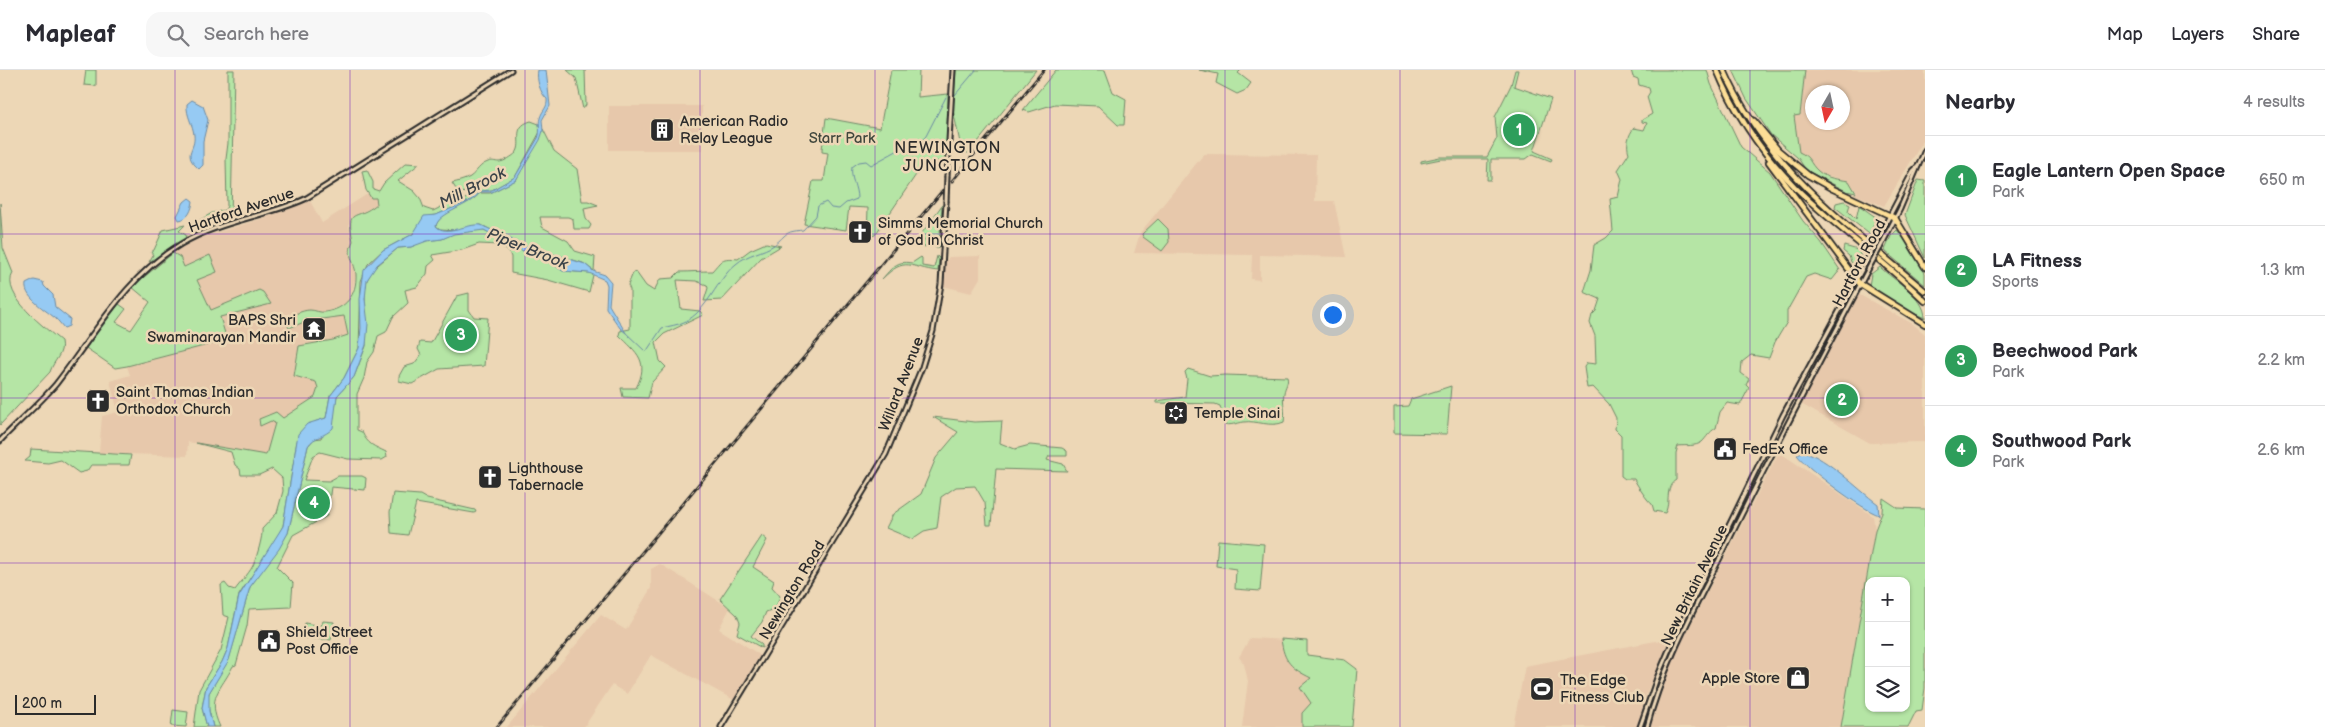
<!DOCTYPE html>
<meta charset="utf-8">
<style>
:root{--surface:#fff;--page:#f7f7f7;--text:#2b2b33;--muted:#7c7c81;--line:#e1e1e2;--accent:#2b2b2b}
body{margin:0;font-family:"Balsamiq Sans",sans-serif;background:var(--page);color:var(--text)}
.controls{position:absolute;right:15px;bottom:15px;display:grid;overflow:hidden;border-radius:10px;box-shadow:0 1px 4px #0004}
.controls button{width:45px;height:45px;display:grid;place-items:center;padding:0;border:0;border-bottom:1px solid var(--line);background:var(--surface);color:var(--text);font:25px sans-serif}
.compass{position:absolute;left:1805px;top:15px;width:45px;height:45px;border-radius:50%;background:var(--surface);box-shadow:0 1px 4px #0004;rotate:189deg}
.scale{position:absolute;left:15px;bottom:12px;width:81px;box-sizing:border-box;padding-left:5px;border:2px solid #2b2b2b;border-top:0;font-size:14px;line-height:18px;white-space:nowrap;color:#2b2b2b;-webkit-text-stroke:4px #edd7b6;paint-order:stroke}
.you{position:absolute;left:1332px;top:244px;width:18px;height:18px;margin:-12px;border:4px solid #fff;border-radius:50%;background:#1a73e8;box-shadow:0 0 0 8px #1a73e833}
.badge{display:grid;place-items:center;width:32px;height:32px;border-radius:50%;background:var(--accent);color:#fff;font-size:16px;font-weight:700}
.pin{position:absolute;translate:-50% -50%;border:2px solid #fff;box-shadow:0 1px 5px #0006}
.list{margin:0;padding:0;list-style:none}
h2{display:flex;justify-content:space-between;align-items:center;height:65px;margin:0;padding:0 20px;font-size:21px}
h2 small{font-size:16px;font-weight:400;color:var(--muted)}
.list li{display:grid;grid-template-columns:32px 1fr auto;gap:15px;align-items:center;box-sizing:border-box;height:90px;padding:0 20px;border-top:1px solid var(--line)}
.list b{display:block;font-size:19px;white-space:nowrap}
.list p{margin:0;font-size:16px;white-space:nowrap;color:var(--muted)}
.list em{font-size:16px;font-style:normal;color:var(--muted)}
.icon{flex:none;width:28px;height:28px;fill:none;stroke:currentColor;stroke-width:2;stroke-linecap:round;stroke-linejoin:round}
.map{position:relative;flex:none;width:1925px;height:657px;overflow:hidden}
header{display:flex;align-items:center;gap:30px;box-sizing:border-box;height:70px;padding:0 25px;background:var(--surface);border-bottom:1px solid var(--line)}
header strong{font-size:24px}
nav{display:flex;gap:28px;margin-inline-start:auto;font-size:18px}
.search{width:350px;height:45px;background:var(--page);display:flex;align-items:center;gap:12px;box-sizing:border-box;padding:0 18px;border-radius:15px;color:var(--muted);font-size:19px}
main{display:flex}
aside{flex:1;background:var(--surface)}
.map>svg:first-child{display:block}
.built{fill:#e7c8ab;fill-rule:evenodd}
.green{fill:#b5e5a5;stroke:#708868;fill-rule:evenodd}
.water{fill:#96caf3;stroke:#6b8aa3}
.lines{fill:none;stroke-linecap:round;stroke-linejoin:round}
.stream{stroke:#6b8aa3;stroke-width:1}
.secondary-casing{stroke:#2b2b2b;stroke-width:7}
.motorway-casing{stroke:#2b2b2b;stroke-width:8}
.secondary{stroke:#edd7b6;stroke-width:3}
.motorway{stroke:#fdde96;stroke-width:4.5}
.rail-casing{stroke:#2b2b2b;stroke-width:3}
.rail{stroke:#edd7b6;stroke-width:1;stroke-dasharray:4;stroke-linecap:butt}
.secondary-bridge-casing{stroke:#2b2b2b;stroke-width:7;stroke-linecap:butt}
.secondary-bridge{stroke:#edd7b6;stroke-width:3}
.grid{fill:none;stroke:#7b2cbf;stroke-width:1;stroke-opacity:0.55}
.labels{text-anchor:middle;stroke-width:5;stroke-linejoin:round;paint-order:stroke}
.poi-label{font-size:15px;fill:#2b2b2b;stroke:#edd7b6;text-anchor:start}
.park-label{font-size:15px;fill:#40473d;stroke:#edd7b6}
.street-label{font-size:15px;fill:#2b2b2b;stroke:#edd7b6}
.neighbourhood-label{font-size:16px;letter-spacing:1px;fill:#2b2b2b;stroke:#edd7b6}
.water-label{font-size:16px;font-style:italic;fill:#3b4349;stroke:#edd7b6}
</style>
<header>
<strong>Mapleaf</strong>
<div class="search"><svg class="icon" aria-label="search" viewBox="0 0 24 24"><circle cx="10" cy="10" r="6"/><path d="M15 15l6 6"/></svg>Search here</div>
<nav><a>Map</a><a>Layers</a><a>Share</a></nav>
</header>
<main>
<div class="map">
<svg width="1925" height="657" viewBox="0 0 1925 657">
<rect width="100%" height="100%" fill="#edd7b6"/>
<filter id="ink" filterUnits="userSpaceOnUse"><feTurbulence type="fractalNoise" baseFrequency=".02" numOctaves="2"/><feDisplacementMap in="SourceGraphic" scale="10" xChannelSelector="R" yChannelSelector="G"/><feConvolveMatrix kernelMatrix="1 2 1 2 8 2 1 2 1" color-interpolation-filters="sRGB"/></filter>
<g filter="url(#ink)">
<g class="built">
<path d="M1805 0H1925V68L1884 136 1854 124 1857 122 1849 111 1824 105 1817 101 1805 84 1799 83 1794 46 1800 45ZM1812 22H1842V52H1812Z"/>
<rect x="609" y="36" width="93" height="44"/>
<polygon points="1204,84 1316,85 1315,131 1334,131 1346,187 1260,185 1260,210 1251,209 1252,185 1134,183 1140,163"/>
<polygon points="369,123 376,128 376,135 353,147 350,151 349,157 353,171 349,181 356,206 349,232 331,241 324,242 309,240 284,249 289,258 307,251 344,246 348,264 333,270 299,276 294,304 296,308 315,310 318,314 318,322 314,328 285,347 282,348 268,344 258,350 259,354 261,355 271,351 275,353 267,384 260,385 188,372 187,386 99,383 102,346 118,342 110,311 130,305 127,296 227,270 219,247 259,220 211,240 197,210 209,186 184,197 180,187 173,183 196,169 264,148 310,131 322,153"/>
<polygon points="980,186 980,208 971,223 943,216 946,191 949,187"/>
<polygon points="1858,224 1913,254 1925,264 1925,372 1870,373 1801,334"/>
<polygon points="1779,382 1873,446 1875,460 1841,657 1650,657 1671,593"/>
<polygon points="660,494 730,538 719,559 760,585 734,630 651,585 627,624 612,615 584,657 507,657 601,545 626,560 651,518 651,499"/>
<polygon points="1250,568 1307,571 1307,585 1345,590 1357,599 1352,657 1242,657 1248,611 1244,594 1239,587"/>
<polygon points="1666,569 1668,575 1647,622 1637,657 1513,657 1525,596"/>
</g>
<g class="green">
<polygon points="86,0 96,0 96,16 84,15"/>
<polygon points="228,0 234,0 231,149 203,158 200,150 212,143 225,140 227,136 226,89 228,73"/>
<polygon points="567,0 585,0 586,35 583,39 576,8"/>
<polygon points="891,0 919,0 918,27 948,24 946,91 931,92 922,96 875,165 867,167 868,138 849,137 846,160 804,154 813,111 824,111 828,83 822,82 822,79 826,48 880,58"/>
<polygon points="956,0 1036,0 969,83 962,82 953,40"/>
<polygon points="1056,0 1105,0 1113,22 1126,29 1124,55 1118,55 1098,36 1055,34 1029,42 1023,40"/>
<polygon points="1199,0 1241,0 1238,3 1251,13 1246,20 1237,24 1216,13 1218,4"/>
<polygon points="1515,0 1518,0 1514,16 1551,29 1534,81 1552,89 1551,91 1533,84 1526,89 1491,89 1491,110 1487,110 1488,89 1441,89 1421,93 1421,91 1440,87 1487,87 1497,68 1495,47 1511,15"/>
<path d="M1631 0H1707L1711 14 1741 77 1770 102 1803 151 1821 172 1840 200 1832 210 1814 204 1806 207 1787 241V252L1775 272 1769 288 1751 285 1742 292 1741 303 1749 309 1746 315 1749 318 1740 335 1727 333 1720 342 1716 358C1709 362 1707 367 1702 372 1695 377 1686 375 1678 376L1676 383V410C1664 417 1671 433 1665 443L1654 441 1652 434C1648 432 1637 415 1634 409H1625L1621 406V365L1615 359 1616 348 1609 334 1593 317 1587 318 1584 297 1587 293 1596 294 1595 266 1590 253 1592 245 1596 241 1600 229 1584 222 1591 200 1594 175 1606 168 1613 161 1610 129 1618 127 1622 109 1618 100 1629 83C1626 75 1628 65 1634 58L1644 60 1647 53 1642 52V50L1652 44 1647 27 1650 22 1649 18 1639 15 1638 9 1633 7Z"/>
<path d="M1733 0H1805L1800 45 1794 46 1799 82C1811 87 1809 93 1818 101 1827 109 1838 109 1849 111L1856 123 1846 121 1806 100 1798 88 1771 65 1746 28Z"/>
<path d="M531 51 539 54 540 62 515 107 492 120 479 122 467 132 436 145 428 146 413 164 383 180 368 194 361 211 359 278 344 308 330 326 326 348 314 352 297 371 283 456 276 469 239 525 228 578 222 592 206 617 202 638 207 657H194L199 620 221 580 229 547 223 545 221 515 225 513 229 518 235 520C240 513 252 500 254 493 257 486 263 466 262 459L277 443 283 421 282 408 272 399 259 405H241L240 399 235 395 231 382 196 373 266 385 275 353 271 351 260 356 259 349 276 342 283 348 315 327 318 318 316 312 294 306 299 276 333 270 348 265 344 246 307 251 289 258 284 249C291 246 302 240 310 240 315 240 320 243 325 242 346 239 357 225 356 204 354 189 346 186 353 171 346 136 355 152 377 134L376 128H371L366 120 362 101 367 100 373 112V119L379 121 384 113 406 93 419 94 398 111 414 121 420 128 424 138 433 141 439 138 448 126 459 132 469 127 470 123 458 122 452 113C457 112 465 110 470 107 477 102 479 95 488 92 492 90 495 92 499 92 504 92 513 86 516 83 524 73 510 57 531 51Z"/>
<path d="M543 59 554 81 577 99 582 131H588L598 135 584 138 586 149 591 155 589 159H574L573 149 568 147H540L542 157 568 171 575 181 595 187 594 201 583 193 557 185 537 182 481 155 457 160 440 159 436 156C439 141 470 136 480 123H490L516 110Z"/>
<polygon points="1918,110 1925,111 1925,188 1905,145"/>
<polygon points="1844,131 1850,134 1848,141 1856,149 1859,136 1860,136 1877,148 1873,156 1873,167 1835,137 1836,133"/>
<path d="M0 133 3 178 13 203C0 225 47 259 61 271 64 285 54 289 50 302L0 355Z"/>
<polygon points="942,135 939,177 936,178 930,170 925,177 922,176 924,169 921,167 917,172 917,170"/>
<polygon points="1158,149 1168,159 1169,172 1162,181 1143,167 1142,164"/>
<polygon points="185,155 179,161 186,165 185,169 149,192 153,185 151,182 154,180 163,160"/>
<path d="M478 159 484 160 527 183 547 190 563 201 591 203 593 205 589 222 548 210 511 203V187L509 182 500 175 479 174 462 180 432 185 435 190 428 196 427 204 417 217 405 220 408 233 393 247 386 262 378 266 374 282 367 292 364 308 357 324V360L362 362C368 375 374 376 386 382L387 387 382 390 348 389 320 382 313 386 304 410 329 411 338 406H362L366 408 365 420 331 417 327 446 293 465 277 497 293 513 291 537 249 539 247 556 236 595 233 596C221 620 206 627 220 657H213L207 632 209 623 229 589 250 517 288 463 308 376 314 369 321 368 334 339 337 326 354 307 366 276 365 220 367 210 372 200 398 178 411 177 423 171 442 169 452 164Z"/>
<polygon points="1897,160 1906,171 1925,203 1925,215 1886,182 1885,180 1891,166"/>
<path d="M766 173 781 176 761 188 722 230 704 231 708 218 707 215 696 211 677 210 681 239 700 241 703 245 664 264 656 272 660 291 666 297 652 312 648 328 623 327 621 318H636C650 291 637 283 619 265L620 261 630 259V220L628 215 633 203 636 202 646 216 654 221 660 209 673 208 679 202C690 202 700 201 712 201 722 190 721 187 738 189L750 180Z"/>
<polygon points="1844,176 1858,180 1862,189 1858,196 1851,192 1849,186 1843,181"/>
<polygon points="173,183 180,187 184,197 210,185 217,202 197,210 211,240 259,220 263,222 271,234 220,247 227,270 127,296 115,298 86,278 119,234 126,239 116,252 131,260 150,232 132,217"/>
<path d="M937 186 939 188 938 201C910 198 906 185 882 209 892 198 896 190 912 193L921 187 922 188V196L934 198Z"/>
<path d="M1880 197C1894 211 1925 226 1925 248L1910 242 1869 216 1871 204Z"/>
<polygon points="469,223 469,240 474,247 488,248 484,296 439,299 412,314 399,311 399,306 404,297 414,294 421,285 418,279 420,272 431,273 457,226"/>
<path d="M1188 299 1210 306 1225 305 1287 307C1289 313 1285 316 1284 323 1282 332 1286 342 1284 352 1271 358 1256 350 1244 352 1237 353 1230 356 1224 354L1220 336 1215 334 1156 333V331L1185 327 1187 309 1185 302Z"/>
<polygon points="1451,316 1447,364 1394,363 1394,337 1408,336 1411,329"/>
<polygon points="933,347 974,352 1002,351 1000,373 1015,379 1030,375 1062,378 1067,381 1067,386 1049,386 1047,390 1063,394 1067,401 996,399 991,455 987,455 985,433 975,416 956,417 941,427 937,458 924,461 912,469 886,458 893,444 921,424 936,388 958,362"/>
<polygon points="31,379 131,385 129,395 91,395 87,401 79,403 61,390 48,393 25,391 30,387"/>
<polygon points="393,423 420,425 427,429 475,440 476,442 474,443 416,433 408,465 391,463 390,442"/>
<path d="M1883 428 1898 438 1925 439V618L1922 640 1916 641 1908 657H1841L1875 460 1882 442ZM1869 511H1906V638H1869Z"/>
<polygon points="762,466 767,470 753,497 774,511 772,517 780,526 776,538 766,542 762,552 751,566 762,575 762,578 737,564 740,553 737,545 720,529"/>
<polygon points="1218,470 1264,474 1260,521 1235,519 1236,499 1216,496"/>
<polygon points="323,551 334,552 331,570 302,568 305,553 321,556"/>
<path d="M1281 569 1307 571V585L1345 590 1357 599 1352 657H1302V643L1311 633 1300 617 1311 608C1291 598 1284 592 1281 569Z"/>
<polygon points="173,640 188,642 186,657 171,656"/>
</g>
<g class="water">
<path d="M538 0H546L550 36 542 50 543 61 540 70 516 110 492 122H480C471 136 439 142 436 156 446 167 468 153 481 155L537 182 557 185 585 194 593 201 605 205 611 212 609 235 626 263 620 258 606 238 607 215 605 210 589 203 563 201 547 190 527 183 484 160 454 164 442 169 427 171 411 177 398 178 377 195 367 210 365 229 368 254 366 275 354 307 337 326 333 358C325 367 314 366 308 376L288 463 279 479 250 517 229 590 209 623V641L213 657H207L202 638 206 617 222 592 228 578 239 526 283 456 298 364 307 354 326 348 330 326 344 308 359 278 361 258 360 229 364 200 383 180 413 164 424 146 436 145 467 132 480 121 492 120 515 107 538 68C541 61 538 54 540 48 542 40 548 38 547 29 540 23 536 9 538 0Z"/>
<path d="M192 30 203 36 208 50 203 71V95L199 99C181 83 196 81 194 65 193 54 186 46 187 34Z"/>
<path d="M189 128 193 131C192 139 189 149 179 150L177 146 184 132Z"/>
<path d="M34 210 43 212 44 216 53 225 55 237 70 249 69 256 64 258C62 256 61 254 59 252 52 243 23 229 26 214Z"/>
<path d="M1803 381C1829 389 1856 418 1878 434L1879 445C1861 439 1809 400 1797 385Z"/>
</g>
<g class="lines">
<g class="stream">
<polyline points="955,25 976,0"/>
<path d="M625 262 646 282 662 258C669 256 678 255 684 252 708 241 716 210 736 194 747 184 764 182 774 175 788 164 783 162 803 160L816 146 818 136 826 132 831 138 839 139 846 133 857 129C857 116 850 109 852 97L859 92 866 91 871 95 904 77 917 75 926 66 946 27"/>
</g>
<defs>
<g id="secondary">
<polyline points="947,106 953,0"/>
<polyline points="1877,170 1913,101 1918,96"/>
<polyline points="1880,178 1900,139 1925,80"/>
<path d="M0 371C18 352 39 334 56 314 95 264 125 207 181 174 219 151 265 147 305 129L511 0"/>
<polyline points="721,657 886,384 922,297 933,261 941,214 946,132"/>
<polyline points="1640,657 1657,608 1674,568 1783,345 1867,190"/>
<path d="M1647 657C1663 595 1695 538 1724 480 1771 384 1821 289 1871 194"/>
</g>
<g id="motorway">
<path d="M1717 0C1735 44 1762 83 1795 117 1836 158 1884 190 1925 231"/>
<path d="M1724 0C1766 97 1847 155 1925 221"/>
<polyline points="1754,51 1778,80 1808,105 1833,119 1895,148 1925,197"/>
<polyline points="1769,92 1859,213 1925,254"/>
</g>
</defs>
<use href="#secondary" class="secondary-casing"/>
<use href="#motorway" class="motorway-casing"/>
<use href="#secondary" class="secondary"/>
<use href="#motorway" class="motorway"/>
<defs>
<g id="rail">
<polyline points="952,111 1044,0"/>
<polyline points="497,657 943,120"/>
</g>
</defs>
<use href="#rail" class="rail-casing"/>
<use href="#rail" class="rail"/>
<defs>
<g id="secondary-bridge">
<polyline points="946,132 947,106"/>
<polyline points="1867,190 1877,170"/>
<polyline points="1871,194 1880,178"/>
</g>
</defs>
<use href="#secondary-bridge" class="secondary-bridge-casing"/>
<use href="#secondary-bridge" class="secondary-bridge"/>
</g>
</g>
<path class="grid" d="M175 0V657M350 0V657M525 0V657M700 0V657M875 0V657M1050 0V657M1225 0V657M1400 0V657M1575 0V657M1750 0V657M0 164H1925M0 328H1925M0 493H1925"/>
<defs>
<symbol id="building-square" viewBox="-11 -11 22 22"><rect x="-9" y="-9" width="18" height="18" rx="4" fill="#2b2b2b" stroke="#edd7b6"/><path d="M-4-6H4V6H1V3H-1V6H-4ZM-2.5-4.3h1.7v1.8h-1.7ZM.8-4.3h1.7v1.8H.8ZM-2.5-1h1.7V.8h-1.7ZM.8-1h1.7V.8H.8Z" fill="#fff"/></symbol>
<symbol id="church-square" viewBox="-11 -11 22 22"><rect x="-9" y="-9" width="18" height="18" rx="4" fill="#2b2b2b" stroke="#edd7b6"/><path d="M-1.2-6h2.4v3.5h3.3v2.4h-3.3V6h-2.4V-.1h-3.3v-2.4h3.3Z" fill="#fff"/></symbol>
<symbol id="temple-square" viewBox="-11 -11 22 22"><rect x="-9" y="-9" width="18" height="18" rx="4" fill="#2b2b2b" stroke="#edd7b6"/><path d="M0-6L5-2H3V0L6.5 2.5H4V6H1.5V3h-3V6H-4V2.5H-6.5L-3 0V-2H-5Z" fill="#fff"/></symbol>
<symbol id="synagogue-square" viewBox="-11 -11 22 22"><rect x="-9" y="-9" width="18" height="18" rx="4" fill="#2b2b2b" stroke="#edd7b6"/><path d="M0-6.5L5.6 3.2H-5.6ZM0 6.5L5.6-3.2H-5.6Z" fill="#fff"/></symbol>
<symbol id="civic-square" viewBox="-11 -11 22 22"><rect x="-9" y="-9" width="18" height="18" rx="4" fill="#2b2b2b" stroke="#edd7b6"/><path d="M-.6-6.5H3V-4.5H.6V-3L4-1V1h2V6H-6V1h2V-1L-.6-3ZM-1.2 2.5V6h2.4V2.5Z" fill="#fff"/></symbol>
<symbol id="shop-square" viewBox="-11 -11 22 22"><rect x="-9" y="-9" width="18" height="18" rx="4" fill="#2b2b2b" stroke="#edd7b6"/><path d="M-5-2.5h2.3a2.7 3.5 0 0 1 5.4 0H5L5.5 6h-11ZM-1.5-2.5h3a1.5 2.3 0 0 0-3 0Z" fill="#fff"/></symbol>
<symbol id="stadium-square" viewBox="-11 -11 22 22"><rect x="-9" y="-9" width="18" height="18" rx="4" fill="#2b2b2b" stroke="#edd7b6"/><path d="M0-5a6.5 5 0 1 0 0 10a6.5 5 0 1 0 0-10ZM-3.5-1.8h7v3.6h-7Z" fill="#fff"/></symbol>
</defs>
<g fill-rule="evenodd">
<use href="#building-square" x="648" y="46" width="28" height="28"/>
<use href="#church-square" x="846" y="148" width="28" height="28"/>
<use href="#temple-square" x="300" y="245" width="28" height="28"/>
<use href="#church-square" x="84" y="317" width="28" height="28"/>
<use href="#synagogue-square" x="1162" y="329" width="28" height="28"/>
<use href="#civic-square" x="1711" y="365" width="28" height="28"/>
<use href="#church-square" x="476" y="393" width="28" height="28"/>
<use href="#civic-square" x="255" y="557" width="28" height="28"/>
<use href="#shop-square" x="1784" y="594" width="28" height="28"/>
<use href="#stadium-square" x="1528" y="605" width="28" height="28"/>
</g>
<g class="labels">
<g class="poi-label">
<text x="680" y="56">American Radio<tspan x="680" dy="17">Relay League</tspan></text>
<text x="878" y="158">Simms Memorial Church<tspan x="878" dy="17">of God in Christ</tspan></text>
<text x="296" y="255" text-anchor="end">BAPS Shri<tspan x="296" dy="17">Swaminarayan Mandir</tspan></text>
<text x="116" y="327">Saint Thomas Indian<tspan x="116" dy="17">Orthodox Church</tspan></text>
<text x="1194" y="348">Temple Sinai</text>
<text x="1742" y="384">FedEx Office</text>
<text x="508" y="403">Lighthouse<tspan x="508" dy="17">Tabernacle</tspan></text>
<text x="286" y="567">Shield Street<tspan x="286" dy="17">Post Office</tspan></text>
<text x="1780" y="613" text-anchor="end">Apple Store</text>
<text x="1560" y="615">The Edge<tspan x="1560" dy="17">Fitness Club</tspan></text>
</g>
<g class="park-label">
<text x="842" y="73">Starr Park</text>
</g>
<g class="street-label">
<text transform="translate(241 140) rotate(-19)" y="5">Hartford Avenue</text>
<text transform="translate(1859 193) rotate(-62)" y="5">Hartford Road</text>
<text transform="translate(901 314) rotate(-69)" y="5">Willard Avenue</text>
<text transform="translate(1694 515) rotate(-64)" y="5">New Britain Avenue</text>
<text transform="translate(792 520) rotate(-59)" y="5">Newington Road</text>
</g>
<g class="neighbourhood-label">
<text x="948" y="83">NEWINGTON<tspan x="948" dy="18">JUNCTION</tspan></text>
</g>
<g class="water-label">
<text transform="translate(472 117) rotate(-27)" y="6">Mill Brook</text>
<text transform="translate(528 178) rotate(22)" y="6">Piper Brook</text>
</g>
</g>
</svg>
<div class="controls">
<button>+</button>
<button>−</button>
<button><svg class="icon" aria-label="layers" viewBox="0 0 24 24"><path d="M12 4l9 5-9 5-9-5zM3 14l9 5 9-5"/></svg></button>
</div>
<svg class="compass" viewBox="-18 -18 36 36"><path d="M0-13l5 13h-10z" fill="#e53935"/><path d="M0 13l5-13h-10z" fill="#7c7c81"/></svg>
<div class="scale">200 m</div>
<div class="you"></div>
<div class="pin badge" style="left:1519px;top:60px;background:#2e9e5b">1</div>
<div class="pin badge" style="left:1842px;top:330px;background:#2e9e5b">2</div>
<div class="pin badge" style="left:461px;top:265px;background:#2e9e5b">3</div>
<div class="pin badge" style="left:314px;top:433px;background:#2e9e5b">4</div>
</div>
<aside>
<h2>Nearby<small>4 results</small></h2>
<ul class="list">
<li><span class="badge" style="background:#2e9e5b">1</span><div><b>Eagle Lantern Open Space</b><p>Park</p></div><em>650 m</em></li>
<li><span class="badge" style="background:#2e9e5b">2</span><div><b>LA Fitness</b><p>Sports</p></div><em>1.3 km</em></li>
<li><span class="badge" style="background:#2e9e5b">3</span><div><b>Beechwood Park</b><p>Park</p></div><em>2.2 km</em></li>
<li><span class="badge" style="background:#2e9e5b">4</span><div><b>Southwood Park</b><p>Park</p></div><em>2.6 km</em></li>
</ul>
</aside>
</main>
